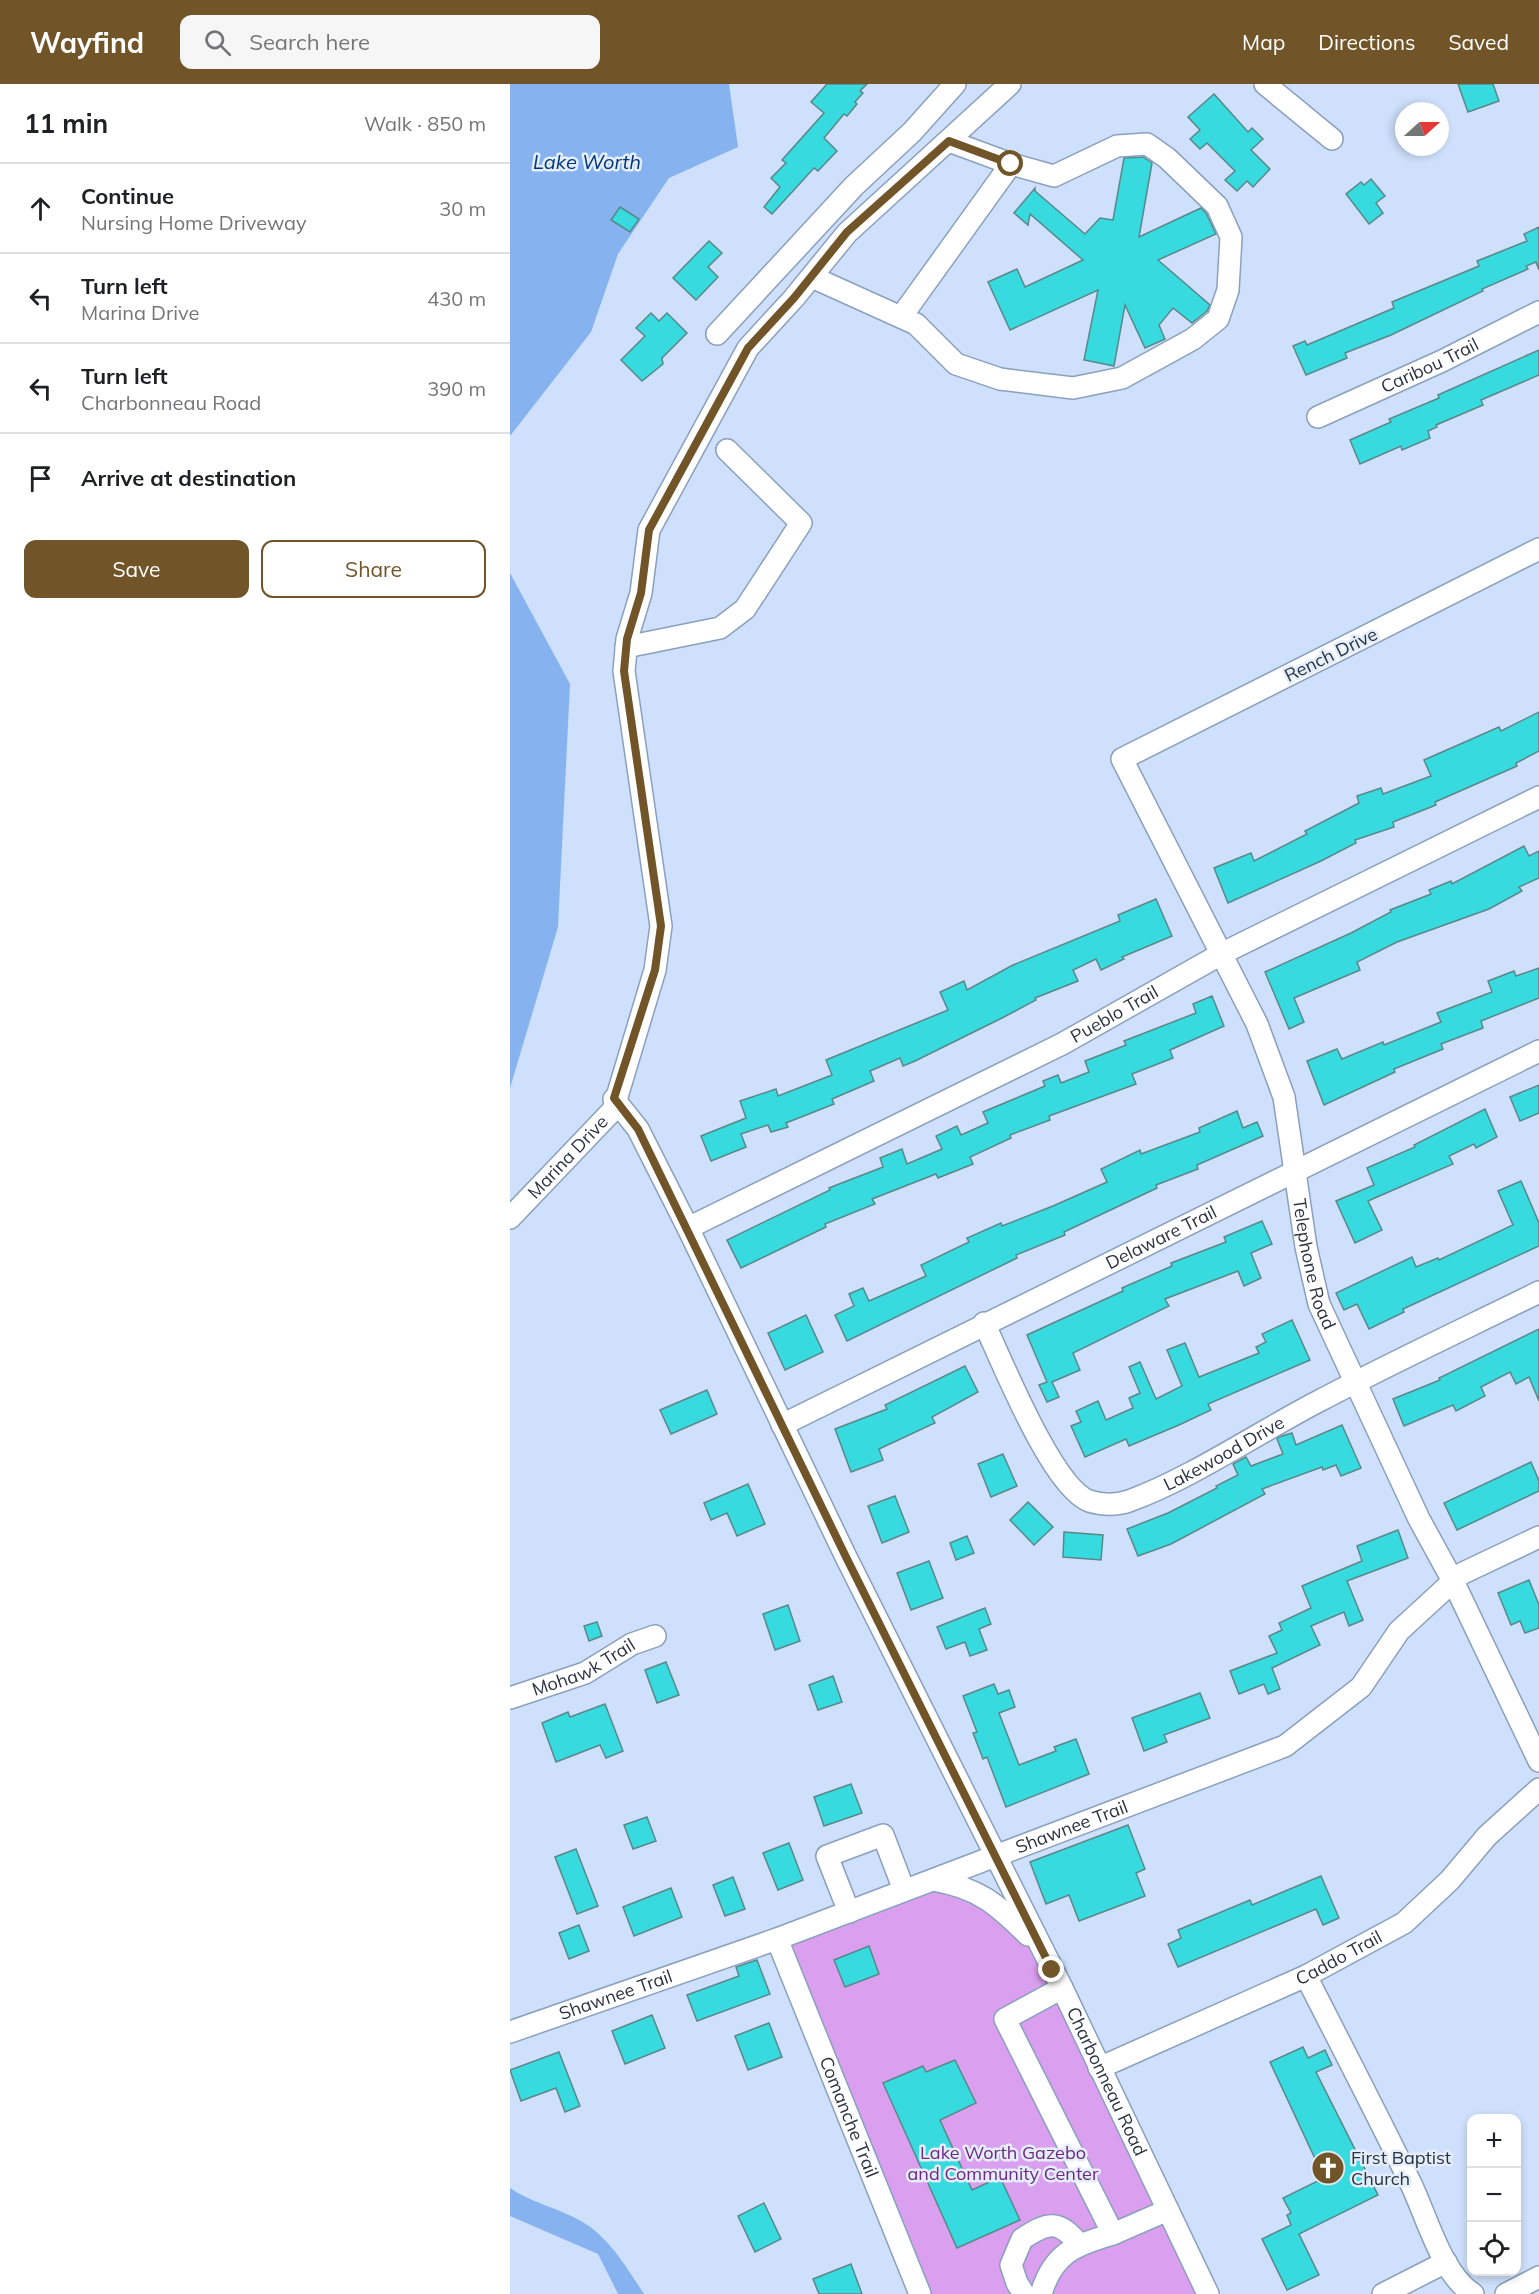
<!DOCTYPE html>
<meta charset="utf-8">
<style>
:root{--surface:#fff;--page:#f6f6f6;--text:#202124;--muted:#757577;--line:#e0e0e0;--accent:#715528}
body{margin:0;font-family:Mulish,sans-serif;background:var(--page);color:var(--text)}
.controls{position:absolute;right:18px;bottom:18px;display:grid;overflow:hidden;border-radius:12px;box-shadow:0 3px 9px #0003}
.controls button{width:54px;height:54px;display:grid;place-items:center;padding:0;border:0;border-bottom:2px solid var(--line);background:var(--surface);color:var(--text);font:30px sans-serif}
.compass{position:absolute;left:885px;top:18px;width:54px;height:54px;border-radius:50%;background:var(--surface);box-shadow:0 3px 9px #0003;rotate:69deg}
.stop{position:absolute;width:18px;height:18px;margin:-14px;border:4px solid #715528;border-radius:50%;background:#fff}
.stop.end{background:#715528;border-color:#fff;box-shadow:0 2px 6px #0008}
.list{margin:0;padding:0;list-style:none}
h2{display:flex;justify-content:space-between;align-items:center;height:78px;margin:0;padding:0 24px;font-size:26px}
h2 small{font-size:20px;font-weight:400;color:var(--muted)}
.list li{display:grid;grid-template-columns:39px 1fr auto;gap:18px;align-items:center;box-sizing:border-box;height:90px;padding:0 24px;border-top:2px solid var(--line)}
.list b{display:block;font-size:22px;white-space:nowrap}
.list p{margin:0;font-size:20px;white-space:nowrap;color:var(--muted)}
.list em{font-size:20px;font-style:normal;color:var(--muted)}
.actions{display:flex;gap:12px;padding:18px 24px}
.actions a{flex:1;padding:14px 0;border:2px solid var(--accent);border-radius:12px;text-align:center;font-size:21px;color:var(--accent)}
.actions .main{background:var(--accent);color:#fff}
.icon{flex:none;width:33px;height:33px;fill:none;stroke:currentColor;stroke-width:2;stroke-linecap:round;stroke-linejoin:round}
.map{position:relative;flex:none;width:1029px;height:2210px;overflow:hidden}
header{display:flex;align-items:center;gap:36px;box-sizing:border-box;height:84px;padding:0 30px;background:var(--accent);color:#fff}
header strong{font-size:28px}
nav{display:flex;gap:33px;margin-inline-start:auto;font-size:21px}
.search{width:420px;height:54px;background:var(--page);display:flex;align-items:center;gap:15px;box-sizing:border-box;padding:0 21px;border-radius:12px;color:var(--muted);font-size:22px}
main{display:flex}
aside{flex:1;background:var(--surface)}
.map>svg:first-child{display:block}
.green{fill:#da9fee}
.water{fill:#86b2f0}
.building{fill:#37dade;stroke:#598889;stroke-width:1.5}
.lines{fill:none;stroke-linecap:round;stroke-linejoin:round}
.minor-casing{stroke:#8aa0be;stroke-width:24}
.minor{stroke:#fff;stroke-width:21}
.route{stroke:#715528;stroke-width:8}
.labels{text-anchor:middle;stroke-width:5;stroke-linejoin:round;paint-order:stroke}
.street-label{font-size:18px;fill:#2a3340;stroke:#e4edfa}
.park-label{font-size:18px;fill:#6f2784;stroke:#e4edfa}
.poi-label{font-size:18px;fill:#2a3340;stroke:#e4edfa;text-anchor:start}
.water-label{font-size:20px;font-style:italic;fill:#003679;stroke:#e4edfa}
</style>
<header>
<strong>Wayfind</strong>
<div class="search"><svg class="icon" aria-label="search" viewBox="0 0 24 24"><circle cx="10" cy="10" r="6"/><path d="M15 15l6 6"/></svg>Search here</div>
<nav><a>Map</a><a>Directions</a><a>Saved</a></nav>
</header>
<main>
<aside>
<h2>11 min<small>Walk · 850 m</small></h2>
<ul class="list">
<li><svg class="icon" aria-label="ahead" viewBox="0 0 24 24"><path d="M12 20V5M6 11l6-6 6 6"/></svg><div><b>Continue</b><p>Nursing Home Driveway</p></div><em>30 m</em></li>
<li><svg class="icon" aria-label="left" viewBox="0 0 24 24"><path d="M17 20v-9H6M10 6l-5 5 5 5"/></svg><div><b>Turn left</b><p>Marina Drive</p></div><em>430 m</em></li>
<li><svg class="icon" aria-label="left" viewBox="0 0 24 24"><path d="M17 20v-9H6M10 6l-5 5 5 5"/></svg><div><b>Turn left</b><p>Charbonneau Road</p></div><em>390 m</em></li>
<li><svg class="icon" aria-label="arrive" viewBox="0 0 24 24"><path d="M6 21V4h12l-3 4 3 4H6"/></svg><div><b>Arrive at destination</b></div></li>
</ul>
<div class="actions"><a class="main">Save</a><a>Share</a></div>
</aside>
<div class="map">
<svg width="1029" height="2210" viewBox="0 0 1029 2210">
<rect width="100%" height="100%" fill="#cee0fb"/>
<polygon class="green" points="422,1795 509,1843 698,2210 408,2210 267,1855"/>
<g class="water">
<polygon points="0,0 219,0 228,63 159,94 108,170 81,248 0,352"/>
<polygon points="0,489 60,600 48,843 0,1004"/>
<path d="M0 2104C22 2119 48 2124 71 2137 99 2153 117 2184 134 2210H108L88 2170 0 2132Z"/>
</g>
<g class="building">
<polygon points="317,0 357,0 350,7 353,9 345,18 347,20 337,32 334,30 314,54 327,67 308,87 304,84 262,130 254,123 270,103 261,94 276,79 272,76 314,29 301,18"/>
<polygon points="948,0 983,0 989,17 958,28"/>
<polygon points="704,10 738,48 742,44 753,55 741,66 760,85 743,103 737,97 727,107 715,96 725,87 697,59 690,65 680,55 690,46 678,33"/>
<polygon points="633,73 642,79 629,153 691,124 696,129 706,150 648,176 700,221 697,227 682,239 663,224 649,241 655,255 635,264 615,221 604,282 574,276 588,206 500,246 478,198 507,185 515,203 573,176 520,130 518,141 504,129 525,104 525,107 575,150 590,134 603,136 614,74"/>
<polygon points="861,95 875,112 866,119 873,129 859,140 836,110 851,98 854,101"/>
<polygon points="110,123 129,135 120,148 101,136"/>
<polygon points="1029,143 1029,186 1026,178 1016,182 1018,185 972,205 973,207 881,251 835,269 837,274 796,291 783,262 795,257 797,261 884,224 882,218 969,182 967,177 1017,157 1014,150"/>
<polygon points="199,157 212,169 198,183 208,193 186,216 163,194"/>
<polygon points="141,229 149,237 157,229 177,249 152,274 153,280 132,297 111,276 135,252 126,244"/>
<polygon points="1029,266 1029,291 971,316 973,321 926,341 927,343 918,347 920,354 892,366 891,362 850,380 840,356 881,338 879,335 929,314 928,311"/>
<polygon points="1029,628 1029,667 1006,679 1007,682 925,718 926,721 883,738 884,743 845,756 846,759 811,777 718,819 704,784 741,769 744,777 797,750 795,747 849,719 847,712 871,704 873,710 921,692 914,676 989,643 991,647"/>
<polygon points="1014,762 1019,772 1029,767 1029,794 1009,803 1012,807 979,825 887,858 847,878 850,886 784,914 794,938 779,945 755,888 841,849 881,828 880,826 921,810 919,806 941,797 942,800"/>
<polygon points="646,815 662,852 612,873 614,875 591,886 586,875 563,886 568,897 525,914 526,916 492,934 405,977 393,982 390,974 360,987 364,997 322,1015 324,1020 276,1039 278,1043 261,1048 258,1041 231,1050 236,1063 201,1077 191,1052 236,1034 230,1017 266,1005 268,1012 322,991 316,976 438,926 430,908 454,897 457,906 503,881 610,837 608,831"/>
<polygon points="1029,884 1029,914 971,937 973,944 931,960 933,965 884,985 885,988 814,1021 797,977 827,965 832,975 873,958 874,961 931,938 927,929 982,908 978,897 1004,887 1006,892"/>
<polygon points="702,912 714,942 660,966 663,974 622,990 626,1000 539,1032 540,1036 500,1051 501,1054 460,1073 463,1080 428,1094 426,1090 362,1115 365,1120 315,1140 316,1143 231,1184 217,1156 320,1106 319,1104 373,1083 370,1074 392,1065 397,1080 432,1065 426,1052 447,1042 451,1051 478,1039 473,1028 535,1002 533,997 548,991 551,999 579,988 575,977 616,961 614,957 686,929 683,920"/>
<polygon points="1029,1001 1029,1029 1010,1037 1000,1013"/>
<polygon points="975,1025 987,1053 966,1064 964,1060 939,1072 943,1080 858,1117 872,1146 845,1159 826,1117 864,1101 857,1084 905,1063 904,1061"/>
<polygon points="727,1027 733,1044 747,1038 753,1052 687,1081 688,1085 646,1101 647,1104 554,1148 555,1151 506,1171 507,1174 337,1257 325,1231 344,1222 339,1210 353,1204 359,1217 416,1192 411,1181 459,1158 457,1154 491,1139 492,1142 543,1122 597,1098 591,1085 630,1066 631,1070 690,1048 689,1044"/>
<polygon points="1011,1097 1029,1139 1029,1162 893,1225 894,1228 859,1245 847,1220 834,1226 826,1209 902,1173 906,1183 928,1174 929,1176 1003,1141 988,1107"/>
<polygon points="752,1137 762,1160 741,1169 751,1194 734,1202 728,1187 655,1215 659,1222 563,1269 570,1286 542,1298 549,1313 537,1318 529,1301 537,1298 517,1251 613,1207 612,1204 662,1182 661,1179 716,1158 714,1153"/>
<polygon points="296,1231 313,1268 275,1286 258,1249"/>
<polygon points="782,1236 800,1276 698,1320 701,1326 669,1341 619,1362 616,1355 575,1373 561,1342 571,1338 566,1327 588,1317 596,1336 623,1324 619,1314 630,1309 619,1283 630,1278 646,1315 672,1302 657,1266 675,1259 689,1293 749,1269 746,1263 756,1258 752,1250"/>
<polygon points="1029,1245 1029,1317 1019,1293 1006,1300 1000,1288 971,1303 975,1312 946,1327 943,1321 894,1342 883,1315 930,1296 929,1294"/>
<polygon points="455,1282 468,1308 422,1333 425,1339 369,1365 373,1376 341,1388 325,1345 377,1325 375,1321"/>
<polygon points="197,1306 207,1330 161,1350 150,1326"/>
<polygon points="832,1341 851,1384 831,1392 826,1381 813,1386 812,1383 752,1405 755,1410 661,1460 628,1472 617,1445 658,1429 707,1404 706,1402 728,1391 723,1380 736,1373 741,1382 773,1370 767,1355 769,1353 782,1349 786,1361"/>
<polygon points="493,1370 507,1402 481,1413 468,1380"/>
<polygon points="1021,1378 1029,1397 1029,1407 947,1446 934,1419"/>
<polygon points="238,1400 255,1440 227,1452 217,1429 201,1436 194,1419"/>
<polygon points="385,1412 399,1448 372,1459 358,1422"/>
<polygon points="518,1418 543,1443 524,1461 500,1436"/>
<polygon points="888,1446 898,1474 837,1497 853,1536 839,1542 834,1528 801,1542 810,1561 762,1584 770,1605 758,1610 754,1600 729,1610 720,1587 767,1569 759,1552 772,1546 769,1539 801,1524 792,1502 852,1477 847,1462"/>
<polygon points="554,1448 593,1451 591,1476 553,1473"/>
<polygon points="457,1452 464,1469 446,1476 440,1459"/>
<polygon points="419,1477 433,1514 401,1526 387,1489"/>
<polygon points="1019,1496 1029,1521 1029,1544 1015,1549 1010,1537 1001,1541 988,1509"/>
<polygon points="278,1521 290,1557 265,1566 253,1530"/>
<polygon points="475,1524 481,1540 469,1545 477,1566 460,1572 455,1558 436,1565 427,1543"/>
<polygon points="87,1538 92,1552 79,1557 74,1542"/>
<polygon points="156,1578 169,1611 147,1619 135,1586"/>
<polygon points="323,1592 332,1618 308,1626 299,1601"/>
<polygon points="484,1600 488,1610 499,1606 505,1623 489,1629 509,1681 546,1667 544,1663 566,1655 579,1690 496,1723 477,1673 473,1675 463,1649 467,1648 453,1612"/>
<polygon points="690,1609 700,1634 654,1651 657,1658 634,1667 622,1634"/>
<polygon points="95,1620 113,1667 96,1674 90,1661 46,1678 32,1639 58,1628 60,1633"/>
<polygon points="341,1700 352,1729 314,1742 304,1713"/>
<polygon points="137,1733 146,1757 123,1765 114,1741"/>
<polygon points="618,1741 635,1785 626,1789 635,1812 569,1837 559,1811 536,1820 520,1778"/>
<polygon points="279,1759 293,1796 268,1806 253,1769"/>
<polygon points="66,1765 88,1822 67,1830 45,1773"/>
<polygon points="811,1792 829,1834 813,1841 806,1825 668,1883 658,1860 671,1854 668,1846 740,1816 742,1821"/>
<polygon points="223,1793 235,1825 215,1832 203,1801"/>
<polygon points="161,1804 172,1833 124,1852 113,1823"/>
<polygon points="69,1841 79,1867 59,1875 49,1849"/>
<polygon points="359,1862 369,1890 335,1903 324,1876"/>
<polygon points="247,1876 260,1910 187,1937 177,1911 229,1892 226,1883"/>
<polygon points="142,1931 155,1964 115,1980 102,1947"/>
<polygon points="259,1939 272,1973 238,1986 225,1952"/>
<polygon points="793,1963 798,1974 815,1966 822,1981 806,1988 868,2111 789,2150 809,2191 777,2206 752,2155 781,2141 777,2131 781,2129 773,2114 814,2094 760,1978"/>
<polygon points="49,1968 70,2022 55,2028 46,2004 11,2017 0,1986"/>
<polygon points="445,1976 466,2019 430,2036 462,2106 490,2093 510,2136 447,2164 373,1999 413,1982 416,1988"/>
<polygon points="254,2119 271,2155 245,2168 228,2132"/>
<polygon points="341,2180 352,2210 309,2210 303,2195"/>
</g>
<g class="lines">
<defs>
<g id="minor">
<polyline points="755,0 822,55"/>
<polyline points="439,57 501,80"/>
<polyline points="302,193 406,240 446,280 490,295 563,304 612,294 683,255 708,235 718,206 721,153 707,122 657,74 637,60 607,62 544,92 501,80 391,233"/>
<polyline points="207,250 344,102 402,48 445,0"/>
<path id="s1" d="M808 333 932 277 1029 228"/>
<path id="s2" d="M1029 465 612 675 747 940 774 1013 796 1163 809 1220 909 1435 943 1497 1029 1677"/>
<polyline points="116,563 210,544 235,525 291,439 217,366"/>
<path id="s3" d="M104 1015 128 1045 178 1144 336 1473 552 1904 698 2210"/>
<path id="s4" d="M0 1134 103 1026 145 886 151 842 114 587 117 555 131 509 139 446 238 264 284 214 337 149 500 0"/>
<path id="s5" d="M178 1144 552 960 713 869 1029 713"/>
<path id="s6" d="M474 1239C492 1277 542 1403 579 1417 592 1421 607 1421 619 1417 682 1394 749 1348 809 1317 881 1279 956 1244 1029 1208"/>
<path id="s7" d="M272 1341 1029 967"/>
<path id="s8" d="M0 1614 75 1589 122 1560 145 1552"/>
<path d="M423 1796C468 1804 486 1819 518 1851"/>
<polyline points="339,1828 317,1772 373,1751 394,1806"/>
<path id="s9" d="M267 1855 410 2210"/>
<path d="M796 1892C831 1961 867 2030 901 2100 917 2133 931 2189 963 2210"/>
<polyline points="552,1904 495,1935 603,2150 658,2126"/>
<path id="s10" d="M0 1948 267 1855 775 1662 851 1603 889 1547 951 1490 1029 1453"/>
<path id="s11" d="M589 1984 796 1892 894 1839 940 1796 977 1752 1029 1705"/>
<path d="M514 2210 507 2199 501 2181 512 2155C538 2138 548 2135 569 2160"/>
<path d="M531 2210C543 2169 565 2161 603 2150"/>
<polyline points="873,2210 936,2178"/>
<polyline points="996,2210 1029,2193"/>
</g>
</defs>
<use href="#minor" class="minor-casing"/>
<use href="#minor" class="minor"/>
</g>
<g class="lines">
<polyline class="route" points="501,80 439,57 337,148 284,214 238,264 139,446 131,509 117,555 114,587 151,842 145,886 104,1014 128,1045 336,1473 542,1886"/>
</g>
<defs>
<symbol id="church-disc" viewBox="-11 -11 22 22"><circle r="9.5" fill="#715528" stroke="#e4edfa"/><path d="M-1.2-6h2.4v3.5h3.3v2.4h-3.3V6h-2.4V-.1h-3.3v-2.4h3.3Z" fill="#fff"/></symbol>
</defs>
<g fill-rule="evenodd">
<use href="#church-disc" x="799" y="2065" width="38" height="38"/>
</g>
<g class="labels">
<g class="street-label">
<text dy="6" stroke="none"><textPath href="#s1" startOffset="123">Caribou Trail</textPath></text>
<text transform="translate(821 571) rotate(-26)" y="6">Rench Drive</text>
<text dy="6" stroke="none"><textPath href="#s5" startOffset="477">Pueblo Trail</textPath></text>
<text dy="6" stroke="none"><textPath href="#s4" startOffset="84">Marina Drive</textPath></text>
<text dy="6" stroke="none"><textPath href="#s7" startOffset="423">Delaware Trail</textPath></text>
<text dy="6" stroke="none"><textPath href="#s2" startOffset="1012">Telephone Road</textPath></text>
<text dy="6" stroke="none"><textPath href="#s6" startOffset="356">Lakewood Drive</textPath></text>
<text dy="6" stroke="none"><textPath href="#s8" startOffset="80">Mohawk Trail</textPath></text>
<text dy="6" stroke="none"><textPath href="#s10" startOffset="598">Shawnee Trail</textPath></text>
<text dy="6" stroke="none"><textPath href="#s11" startOffset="264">Caddo Trail</textPath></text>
<text dy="6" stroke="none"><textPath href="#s10" startOffset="112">Shawnee Trail</textPath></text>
<text dy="6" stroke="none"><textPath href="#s3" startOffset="1100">Charbonneau Road</textPath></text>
<text dy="6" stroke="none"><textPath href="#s9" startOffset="192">Comanche Trail</textPath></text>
</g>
<g class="park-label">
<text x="493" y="2075">Lake Worth Gazebo<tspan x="493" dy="21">and Community Center</tspan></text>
</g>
<g class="poi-label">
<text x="841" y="2080">First Baptist<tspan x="841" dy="21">Church</tspan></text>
</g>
<g class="water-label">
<text x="77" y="85">Lake Worth</text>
</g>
</g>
</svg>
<div class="controls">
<button>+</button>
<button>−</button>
<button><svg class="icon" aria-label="locate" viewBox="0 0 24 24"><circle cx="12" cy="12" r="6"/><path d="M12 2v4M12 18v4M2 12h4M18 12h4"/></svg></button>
</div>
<svg class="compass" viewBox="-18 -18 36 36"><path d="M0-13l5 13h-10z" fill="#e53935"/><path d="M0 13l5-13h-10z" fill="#757577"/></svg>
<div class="stop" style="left:501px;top:80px"></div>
<div class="stop end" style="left:542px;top:1886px"></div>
</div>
</main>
